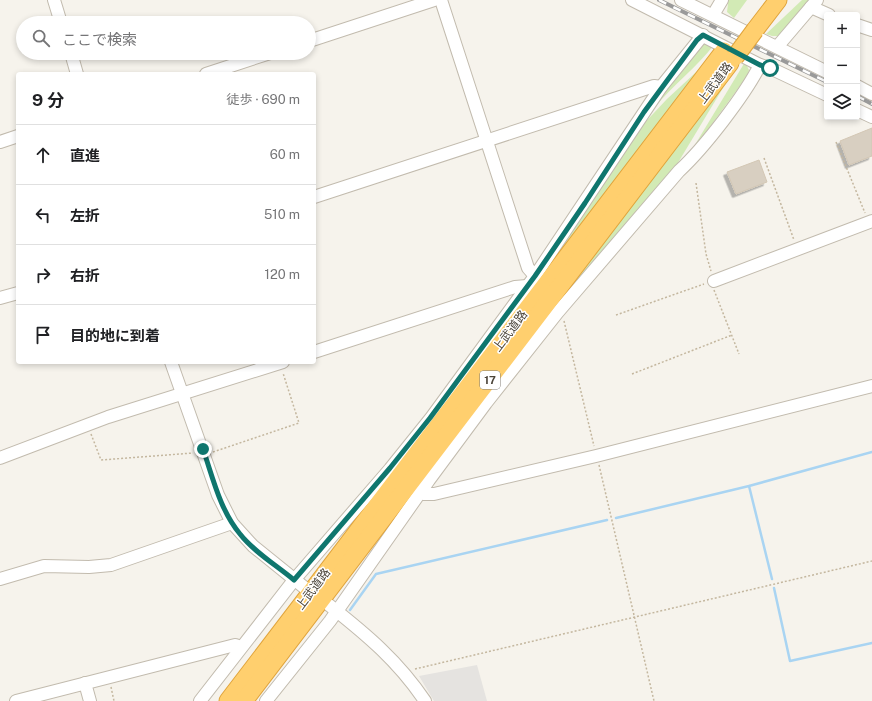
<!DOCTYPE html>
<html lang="ja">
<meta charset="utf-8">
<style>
:root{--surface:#fff;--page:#f6f6f6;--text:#202124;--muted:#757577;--line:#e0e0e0}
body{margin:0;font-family:"Public Sans","Noto Sans JP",sans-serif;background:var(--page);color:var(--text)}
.controls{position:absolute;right:12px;top:12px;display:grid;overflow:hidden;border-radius:4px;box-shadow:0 2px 6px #0003}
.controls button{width:36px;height:36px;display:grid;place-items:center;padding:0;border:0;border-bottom:1px solid var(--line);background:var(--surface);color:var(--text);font:20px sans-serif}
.stop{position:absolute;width:12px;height:12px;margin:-9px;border:3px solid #0f766e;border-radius:50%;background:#fff}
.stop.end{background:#0f766e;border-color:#fff;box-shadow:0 1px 4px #0008}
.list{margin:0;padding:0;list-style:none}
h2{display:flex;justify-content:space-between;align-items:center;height:52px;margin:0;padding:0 16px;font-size:17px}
h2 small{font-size:13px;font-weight:400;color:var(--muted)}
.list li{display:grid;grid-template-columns:26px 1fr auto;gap:12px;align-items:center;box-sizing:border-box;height:60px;padding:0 16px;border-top:1px solid var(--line)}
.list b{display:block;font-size:15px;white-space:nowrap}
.list em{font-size:13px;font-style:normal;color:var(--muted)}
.icon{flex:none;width:22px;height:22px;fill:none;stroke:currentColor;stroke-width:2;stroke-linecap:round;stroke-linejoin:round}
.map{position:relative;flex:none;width:872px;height:701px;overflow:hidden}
.search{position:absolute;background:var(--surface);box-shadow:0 2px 6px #0003;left:16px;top:16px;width:300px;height:44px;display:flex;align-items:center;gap:10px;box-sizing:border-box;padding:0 14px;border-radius:22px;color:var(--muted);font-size:15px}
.panel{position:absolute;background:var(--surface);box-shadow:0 2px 6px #0003;left:16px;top:72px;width:300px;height:292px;border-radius:4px}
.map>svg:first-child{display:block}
.green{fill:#d2eab5}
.parking{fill:#e5e3e0}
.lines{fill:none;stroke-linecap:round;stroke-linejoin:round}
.stream{stroke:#a9d4f2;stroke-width:2.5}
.building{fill:#d8cfc1;stroke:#d3c7b4;filter:url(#shadow)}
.minor-casing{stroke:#c2bbae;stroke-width:14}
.highway-casing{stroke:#e0a43c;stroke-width:19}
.path{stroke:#c4b79f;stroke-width:1.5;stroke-dasharray:2 2;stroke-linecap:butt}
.minor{stroke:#fff;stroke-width:12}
.highway{stroke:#ffcf6e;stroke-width:17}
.rail-casing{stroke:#9a9a9a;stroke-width:4}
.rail{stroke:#fff;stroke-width:2.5;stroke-dasharray:8;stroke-linecap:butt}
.highway-bridge-casing{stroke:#e0a43c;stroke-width:19;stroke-linecap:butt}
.highway-bridge{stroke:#ffcf6e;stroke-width:17}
.route{stroke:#0f766e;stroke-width:5}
.labels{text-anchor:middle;stroke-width:3;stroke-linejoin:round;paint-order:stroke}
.shield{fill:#fff;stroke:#817c74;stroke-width:1}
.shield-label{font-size:11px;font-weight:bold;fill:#4b4439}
.street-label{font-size:12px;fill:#4b4439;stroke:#fff}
</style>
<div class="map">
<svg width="872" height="701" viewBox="0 0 872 701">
<defs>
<filter id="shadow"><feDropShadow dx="-3.5" dy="3.5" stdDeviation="0" flood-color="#0004"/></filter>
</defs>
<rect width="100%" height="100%" fill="#f6f3ec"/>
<g class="green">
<polygon points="726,0 747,0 734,18 727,12 728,4"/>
<polygon points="802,0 813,0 782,36 772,36 766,34"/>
<path d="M703 43 714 45C696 68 673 85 654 108L669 83Z"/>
<polygon points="707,62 543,276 527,292 636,132 667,99"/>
<polygon points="745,62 749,70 748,75 687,158"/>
<polygon points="732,73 673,171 523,346"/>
</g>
<polygon class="parking" points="477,665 487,701 434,701 419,676"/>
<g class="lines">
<g class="stream">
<polyline points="749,486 772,579"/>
<polyline points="616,518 749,486 872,452"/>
<polyline points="774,588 790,661 872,643"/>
<polyline points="350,610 376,574 607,520"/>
</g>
</g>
<g class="building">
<polygon points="872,128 872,156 849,165 840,141"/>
<polygon points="759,160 767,182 736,194 727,172"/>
</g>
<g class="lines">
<defs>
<g id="minor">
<polyline points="54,0 61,23"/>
<polyline points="441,0 528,268 535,276"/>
<polyline points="632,0 760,65 770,68 827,95"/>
<polyline points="681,0 827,72"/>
<polyline points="811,7 829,15"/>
<polyline points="713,15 722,0"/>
<polyline points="857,25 872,30"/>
<polyline points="309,41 434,0"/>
<polyline points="777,47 817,0"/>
<polyline points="71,53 77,74"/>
<polyline points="206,74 270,53"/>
<polyline points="857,86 872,94"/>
<polyline points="857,110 872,117"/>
<polyline points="0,142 18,136"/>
<polyline points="314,197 654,86 661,87"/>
<polyline points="714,281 872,221"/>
<polyline points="0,298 18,293"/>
<polyline points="314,352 515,287 527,286"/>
<polyline points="171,362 218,495 232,523 253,546 305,588"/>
<polyline points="0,458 108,417 283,362"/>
<polyline points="420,493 424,494 434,494 596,456 872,386"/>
<polyline points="0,579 44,566 89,567 111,565 232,523"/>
<path d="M329 605C367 635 398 661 425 701"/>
<polyline points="85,683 90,701"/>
<polyline points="16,701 235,645 241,647"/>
<polyline points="200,701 294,580 390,469 431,418 535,276 661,87 703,35"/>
<path d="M266 701 330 621 429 480 486 403 558 312 679 171C704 148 745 95 760 65"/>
</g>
<g id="highway">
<polyline points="755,30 778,0"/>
<polyline points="228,701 724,51"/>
<polyline points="244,701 730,63"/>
</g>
</defs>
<use href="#minor" class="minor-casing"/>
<use href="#highway" class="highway-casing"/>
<g class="path">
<polyline points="836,142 865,213"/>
<polyline points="764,158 794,240"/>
<polyline points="696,183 706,254 711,271"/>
<polyline points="714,290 739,354"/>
<polyline points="616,315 704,284"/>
<polyline points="564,321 594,446"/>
<polyline points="632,374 732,335"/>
<polyline points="91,434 101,460 193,453"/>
<polyline points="213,452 299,423 283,373"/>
<polyline points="599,465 654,701"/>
<polyline points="415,669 872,561"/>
<polyline points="111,687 114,701"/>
</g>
<use href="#minor" class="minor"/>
<use href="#highway" class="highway"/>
<defs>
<g id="rail">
<polyline points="659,0 827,82"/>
<polyline points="857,96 872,104"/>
</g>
</defs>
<use href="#rail" class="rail-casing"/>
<use href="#rail" class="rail"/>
<defs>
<polyline id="highway-bridge" points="735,57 755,30"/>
</defs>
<use href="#highway-bridge" class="highway-bridge-casing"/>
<use href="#highway-bridge" class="highway-bridge"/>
</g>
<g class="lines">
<path class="route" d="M203 449C213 478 220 510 240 534 254 552 276 565 294 580L390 468 430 418 535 276 585 203 644 112 697 40 703 35 760 65 770 68"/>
</g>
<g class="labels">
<rect class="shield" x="480" y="371" width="20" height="18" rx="3"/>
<g class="shield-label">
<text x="490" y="384">17</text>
</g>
<g class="street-label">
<text transform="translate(715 83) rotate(-53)" y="4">上武道路</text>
<text transform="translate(510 331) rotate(-53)" y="4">上武道路</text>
<text transform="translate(313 589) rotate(-53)" y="4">上武道路</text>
</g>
</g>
</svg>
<div class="controls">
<button>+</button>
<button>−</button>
<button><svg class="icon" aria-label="layers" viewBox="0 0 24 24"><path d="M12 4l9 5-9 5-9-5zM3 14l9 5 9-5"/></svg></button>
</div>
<div class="stop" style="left:770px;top:68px"></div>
<div class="stop end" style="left:203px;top:449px"></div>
<div class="search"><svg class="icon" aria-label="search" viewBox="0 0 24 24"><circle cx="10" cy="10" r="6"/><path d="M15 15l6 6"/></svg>ここで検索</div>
<section class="panel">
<h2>9 分<small>徒歩 · 690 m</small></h2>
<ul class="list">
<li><svg class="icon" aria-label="ahead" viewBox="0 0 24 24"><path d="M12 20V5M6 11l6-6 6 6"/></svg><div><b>直進</b></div><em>60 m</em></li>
<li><svg class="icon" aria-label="left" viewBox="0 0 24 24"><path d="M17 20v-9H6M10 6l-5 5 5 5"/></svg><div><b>左折</b></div><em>510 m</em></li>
<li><svg class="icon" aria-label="right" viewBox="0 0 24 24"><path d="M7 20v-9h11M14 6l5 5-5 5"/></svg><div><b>右折</b></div><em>120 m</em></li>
<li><svg class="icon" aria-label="arrive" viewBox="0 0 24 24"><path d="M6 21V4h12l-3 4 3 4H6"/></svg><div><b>目的地に到着</b></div></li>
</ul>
</section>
</div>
